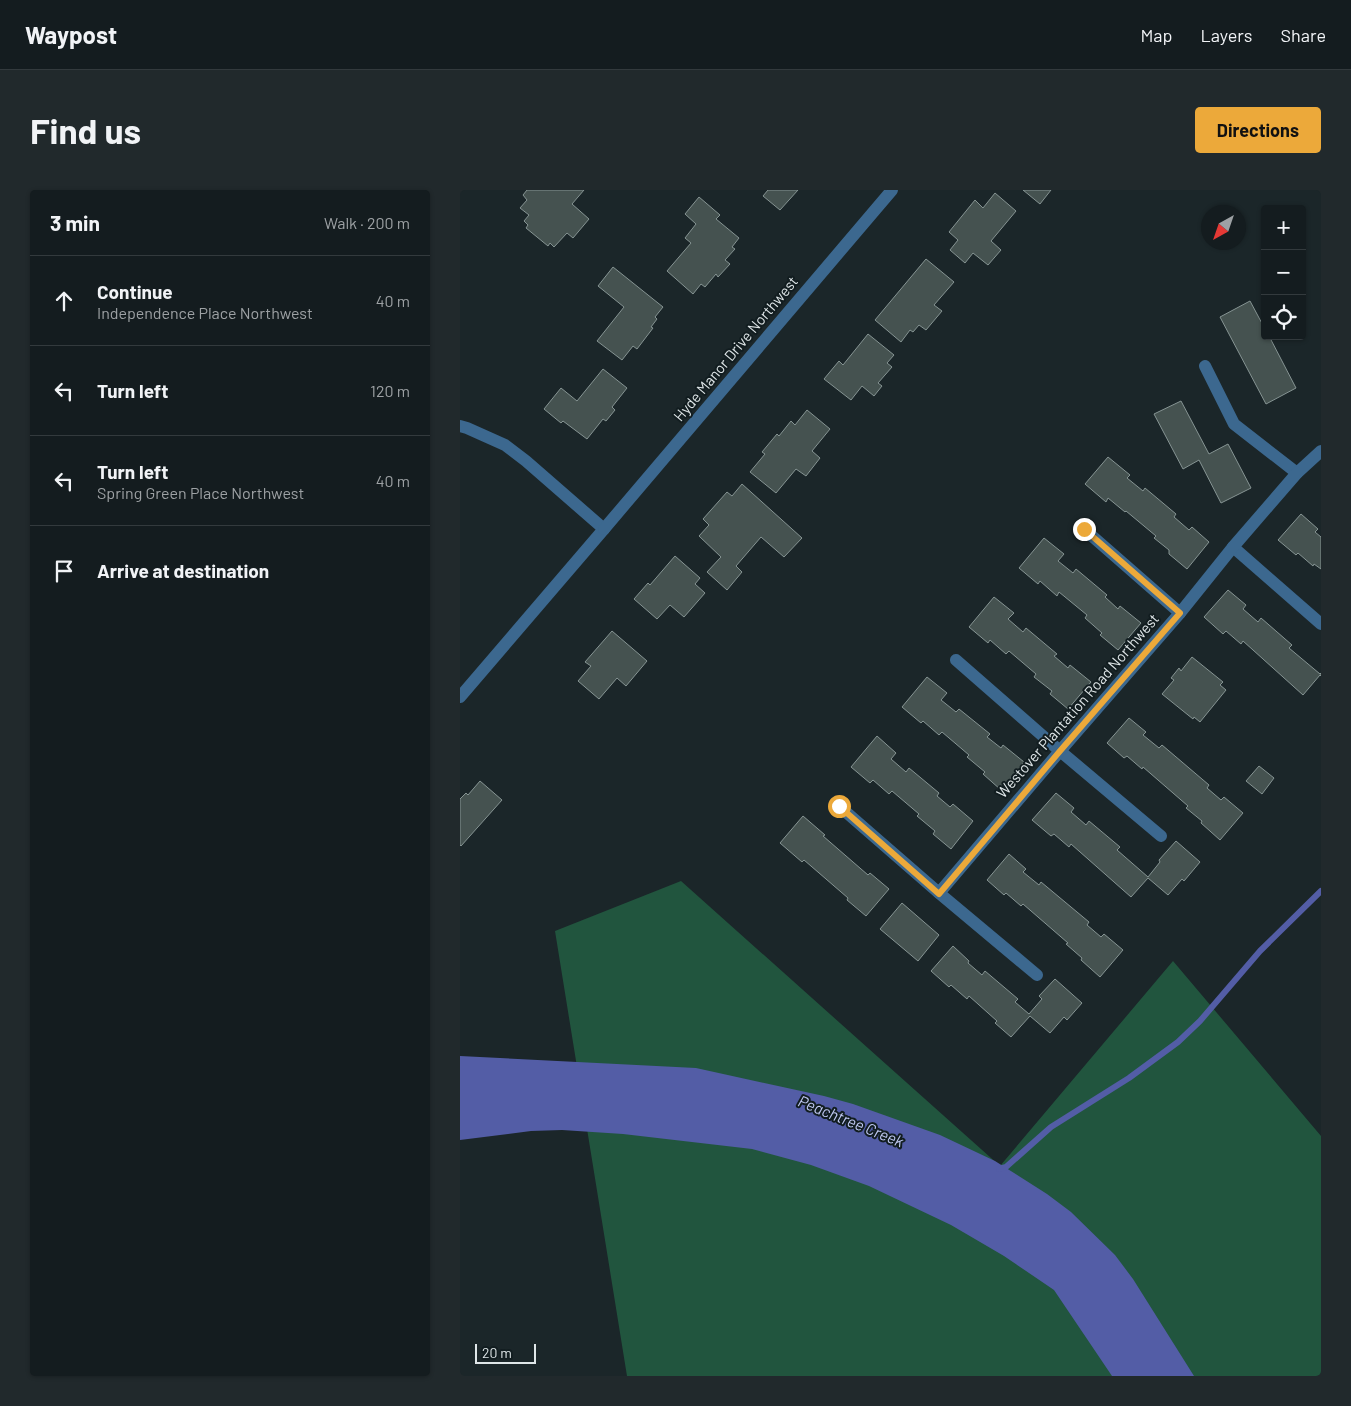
<!DOCTYPE html>
<meta charset="utf-8">
<style>
:root{--surface:#141c1f;--page:#21292c;--text:#f1f3f6;--muted:#9da1a4;--line:#333a3d;--accent:#eca93a}
body{margin:0;font-family:Barlow,sans-serif;background:var(--page);color:var(--text)}
.controls{position:absolute;right:15px;top:15px;display:grid;overflow:hidden;border-radius:5px;box-shadow:0 1px 4px #0004}
.controls button{width:45px;height:45px;display:grid;place-items:center;padding:0;border:0;border-bottom:1px solid var(--line);background:var(--surface);color:var(--text);font:25px sans-serif}
.compass{position:absolute;left:741px;top:15px;width:45px;height:45px;border-radius:50%;background:var(--surface);box-shadow:0 1px 4px #0004;rotate:220deg}
.scale{position:absolute;left:15px;bottom:12px;width:61px;box-sizing:border-box;padding-left:5px;border:2px solid #dfe6e8;border-top:0;font-size:14px;line-height:18px;white-space:nowrap;color:#dfe6e8;-webkit-text-stroke:4px #121d20;paint-order:stroke}
.stop{position:absolute;width:15px;height:15px;margin:-11px;border:4px solid #eca93a;border-radius:50%;background:#fff}
.stop.end{background:#eca93a;border-color:#fff;box-shadow:0 1px 5px #0008}
.list{margin:0;padding:0;list-style:none}
h2{display:flex;justify-content:space-between;align-items:center;height:65px;margin:0;padding:0 20px;font-size:21px}
h2 small{font-size:16px;font-weight:400;color:var(--muted)}
.list li{display:grid;grid-template-columns:32px 1fr auto;gap:15px;align-items:center;box-sizing:border-box;height:90px;padding:0 20px;border-top:1px solid var(--line)}
.list b{display:block;font-size:19px;white-space:nowrap}
.list p{margin:0;font-size:16px;white-space:nowrap;color:var(--muted)}
.list em{font-size:16px;font-style:normal;color:var(--muted)}
.icon{flex:none;width:28px;height:28px;fill:none;stroke:currentColor;stroke-width:2;stroke-linecap:round;stroke-linejoin:round}
.map{position:relative;flex:none;width:861px;height:1186px;overflow:hidden;border-radius:5px}
header{display:flex;align-items:center;gap:30px;box-sizing:border-box;height:70px;padding:0 25px;background:var(--surface);border-bottom:1px solid var(--line)}
header strong{font-size:24px}
nav{display:flex;gap:28px;margin-inline-start:auto;font-size:18px}
.intro{display:flex;align-items:center;justify-content:space-between;box-sizing:border-box;height:120px;padding:0 30px}
h1{margin:0;font-size:35px}
.button{padding:12px 22px;border-radius:5px;background:var(--accent);color:#111;font-size:18px;font-weight:700}
main{display:flex;gap:30px;padding:0 30px}
aside{flex:1;background:var(--surface);border-radius:5px;box-shadow:0 1px 4px #0004}
.map>svg:first-child{display:block}
.forest{fill:#21553e}
.water{fill:#535da6}
.lines{fill:none;stroke-linecap:round;stroke-linejoin:round}
.stream{stroke:#535da6;stroke-width:6}
.building{fill:#455250;stroke:#869493}
.minor{stroke:#3c688f;stroke-width:12}
.route{stroke:#eca93a;stroke-width:6}
.labels{text-anchor:middle;stroke-width:4;stroke-linejoin:round;paint-order:stroke}
.street-label{font-size:15px;fill:#dfe6e8;stroke:#121d20}
.water-label{font-size:16px;font-style:italic;fill:#bfc8f1;stroke:#121d20}
</style>
<header>
<strong>Waypost</strong>
<nav><a>Map</a><a>Layers</a><a>Share</a></nav>
</header>
<div class="intro"><h1>Find us</h1><a class="button">Directions</a></div>
<main>
<aside>
<h2>3 min<small>Walk · 200 m</small></h2>
<ul class="list">
<li><svg class="icon" aria-label="ahead" viewBox="0 0 24 24"><path d="M12 20V5M6 11l6-6 6 6"/></svg><div><b>Continue</b><p>Independence Place Northwest</p></div><em>40 m</em></li>
<li><svg class="icon" aria-label="left" viewBox="0 0 24 24"><path d="M17 20v-9H6M10 6l-5 5 5 5"/></svg><div><b>Turn left</b></div><em>120 m</em></li>
<li><svg class="icon" aria-label="left" viewBox="0 0 24 24"><path d="M17 20v-9H6M10 6l-5 5 5 5"/></svg><div><b>Turn left</b><p>Spring Green Place Northwest</p></div><em>40 m</em></li>
<li><svg class="icon" aria-label="arrive" viewBox="0 0 24 24"><path d="M6 21V4h12l-3 4 3 4H6"/></svg><div><b>Arrive at destination</b></div></li>
</ul>
</aside>
<div class="map">
<svg width="861" height="1186" viewBox="0 0 861 1186">
<rect width="100%" height="100%" fill="#1b2629"/>
<polygon class="forest" points="221,691 540,976 713,771 861,946 861,1186 167,1186 95,741"/>
<polygon class="water" points="0,866 236,878 364,906 393,914 480,945 535,971 587,1004 611,1022 655,1065 673,1089 734,1186 652,1186 594,1100 544,1066 491,1035 409,996 351,975 292,959 163,944 102,940 71,941 0,950"/>
<g class="lines">
<polyline class="stream" points="539,979 546,977 591,937 669,888 718,852 740,831 800,761 861,701"/>
</g>
<g class="building">
<polygon points="67,0 124,0 112,14 129,29 113,48 107,43 94,57 90,53 88,56 66,38 68,35 64,31 69,25 60,18 67,10 63,5"/>
<polygon points="308,0 338,0 320,20 303,6"/>
<polygon points="563,0 591,0 580,14"/>
<polygon points="535,3 556,21 531,51 541,60 528,75 513,63 505,73 490,60 498,50 489,42 515,10 523,18"/>
<polygon points="239,7 260,25 256,29 279,48 272,57 275,59 265,70 270,74 258,87 256,84 245,97 241,94 233,104 207,81 231,53 225,48 236,34 225,24"/>
<polygon points="466,69 494,92 474,115 482,121 466,140 459,135 453,142 450,140 441,152 415,130"/>
<polygon points="153,77 203,117 195,127 197,129 191,137 193,138 177,159 173,156 162,170 137,151 164,117 138,96"/>
<polygon points="790,111 805,139 805,146 809,146 836,198 806,214 760,127"/>
<polygon points="408,144 434,165 427,173 432,177 418,193 422,196 414,206 402,196 391,210 364,189 379,171 383,175"/>
<polygon points="143,179 167,198 152,217 155,220 146,231 143,229 127,249 103,231 101,233 84,219 101,198 117,211"/>
<polygon points="721,211 749,264 768,254 791,298 761,313 739,270 723,279 694,224"/>
<polygon points="347,220 370,239 352,261 360,268 346,286 336,279 316,303 290,282 305,264 302,262 317,244 319,246 331,231 335,235"/>
<polygon points="648,267 670,285 667,288 683,301 685,298 716,324 714,327 729,340 732,337 749,352 727,379 709,364 709,360 694,348 696,346 666,321 665,322 648,308 646,312 625,294"/>
<polygon points="282,294 342,348 324,367 301,347 276,376 282,382 267,400 247,382 261,367 239,346 249,335 243,329 267,302 272,306"/>
<polygon points="841,324 858,339 855,342 861,347 861,379 854,374 853,376 838,363 836,365 818,350"/>
<polygon points="584,348 604,364 598,371 613,383 616,379 647,405 645,407 658,419 660,416 681,433 658,460 640,445 642,443 625,428 627,425 599,402 597,406 580,391 578,394 559,378"/>
<polygon points="215,366 240,388 235,394 245,403 224,427 210,415 197,429 174,409 188,393 190,395"/>
<polygon points="768,400 786,415 783,419 798,432 801,428 832,455 829,458 860,484 861,483 861,486 860,485 843,505 783,451 781,454 766,441 763,444 744,427"/>
<polygon points="534,407 554,423 548,429 563,442 566,438 597,464 594,466 608,478 610,475 631,492 608,519 590,504 592,501 574,487 576,484 549,461 546,464 530,450 528,453 509,437"/>
<polygon points="152,441 187,471 166,496 157,488 139,509 118,491 131,476 125,472"/>
<polygon points="732,467 763,492 760,495 766,500 740,532 734,527 733,529 702,504 714,490 711,488 719,478 721,481"/>
<polygon points="467,487 487,503 481,510 496,522 499,519 530,544 527,547 541,558 543,555 564,572 541,600 523,584 525,582 507,567 509,565 482,542 479,545 463,531 461,533 442,517"/>
<polygon points="669,528 686,542 683,545 699,558 702,555 749,595 747,598 761,610 764,607 783,623 760,650 741,633 742,631 726,618 728,616 683,577 682,579 667,566 664,568 647,553"/>
<polygon points="417,546 436,563 431,569 446,582 449,578 479,603 477,606 490,617 493,614 513,631 491,659 473,644 475,641 457,626 459,624 432,601 429,604 413,590 410,593 391,577"/>
<polygon points="799,576 814,588 802,604 786,591"/>
<polygon points="20,591 42,610 1,656 0,655 0,609 6,603 8,605"/>
<polygon points="596,603 614,618 611,622 626,635 629,631 660,657 657,660 688,687 700,672 699,670 716,651 740,672 724,691 722,689 708,705 688,688 671,707 611,654 609,657 594,644 591,646 572,630"/>
<polygon points="343,626 365,645 363,646 408,685 410,683 429,699 406,726 387,710 388,708 344,670 342,672 320,653"/>
<polygon points="549,664 566,679 563,682 579,695 581,692 629,732 627,735 641,747 644,744 663,760 640,787 621,770 622,768 606,754 608,753 563,714 561,716 546,703 544,705 527,690"/>
<polygon points="442,713 479,745 458,771 420,739"/>
<polygon points="493,756 509,771 508,773 522,785 525,781 558,809 555,812 569,824 582,809 579,806 595,789 622,813 607,830 604,827 590,843 570,826 551,847 535,833 537,831 509,806 507,809 491,795 489,797 471,781"/>
</g>
<g class="lines">
<g class="minor">
<polyline points="745,176 774,234 837,283"/>
<polyline points="0,236 7,238 45,255 66,271 144,339 0,507"/>
<polyline points="144,339 432,0"/>
<polyline points="624,339 720,423"/>
<polyline points="773,357 861,434"/>
<polyline points="496,470 600,561 701,646"/>
<polyline points="379,616 479,703 577,785"/>
<polyline points="479,703 600,561 720,423 773,357 837,283 861,261"/>
</g>
</g>
<g class="lines">
<polyline class="route" points="379,616 479,704 600,561 720,423 624,339"/>
</g>
<g class="labels">
<g class="street-label">
<text transform="translate(276 159) rotate(-50)" y="5">Hyde Manor Drive Northwest</text>
<text transform="translate(618 516) rotate(-49)" y="5">Westover Plantation Road Northwest</text>
</g>
<g class="water-label">
<text transform="translate(391 931) rotate(22)" y="6">Peachtree Creek</text>
</g>
</g>
</svg>
<div class="controls">
<button>+</button>
<button>−</button>
<button><svg class="icon" aria-label="locate" viewBox="0 0 24 24"><circle cx="12" cy="12" r="6"/><path d="M12 2v4M12 18v4M2 12h4M18 12h4"/></svg></button>
</div>
<svg class="compass" viewBox="-18 -18 36 36"><path d="M0-13l5 13h-10z" fill="#e53935"/><path d="M0 13l5-13h-10z" fill="#9da1a4"/></svg>
<div class="scale">20 m</div>
<div class="stop" style="left:379px;top:616px"></div>
<div class="stop end" style="left:624px;top:339px"></div>
</div>
</main>
